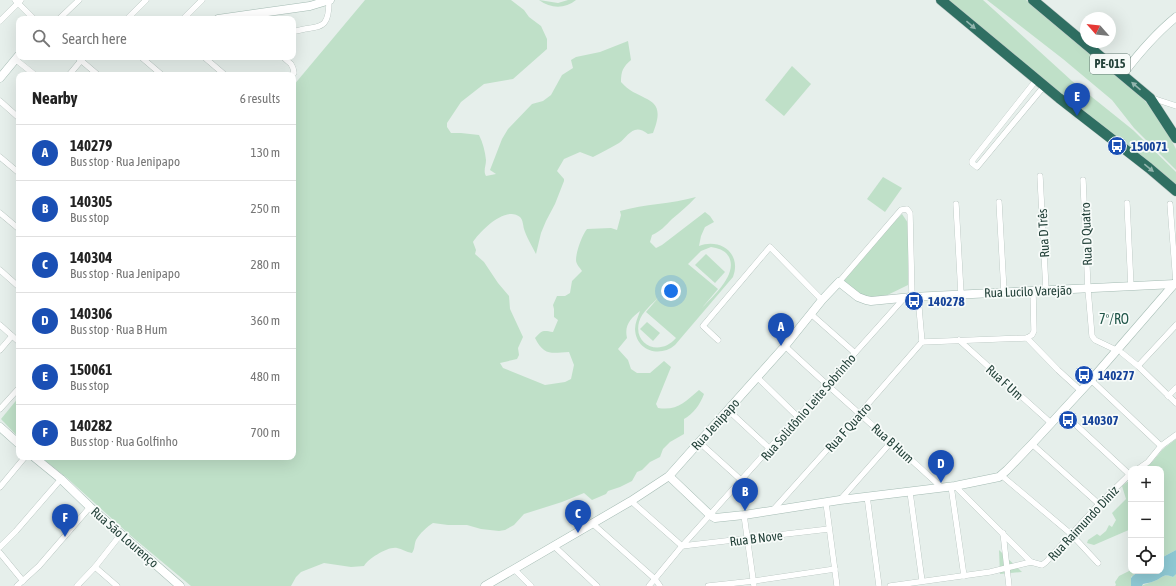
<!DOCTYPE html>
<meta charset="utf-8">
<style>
:root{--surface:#fff;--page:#f2f2f2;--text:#222;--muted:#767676;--line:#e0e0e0;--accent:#ea580c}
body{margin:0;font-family:"Asap Condensed",sans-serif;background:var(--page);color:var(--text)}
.controls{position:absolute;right:12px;bottom:12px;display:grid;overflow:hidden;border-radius:8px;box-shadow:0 4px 16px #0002}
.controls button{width:36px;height:36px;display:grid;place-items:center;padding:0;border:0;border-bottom:1px solid var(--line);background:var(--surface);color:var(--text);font:20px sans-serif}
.compass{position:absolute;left:1080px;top:12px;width:36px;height:36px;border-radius:50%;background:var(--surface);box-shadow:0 4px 16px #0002;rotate:297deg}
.you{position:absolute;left:671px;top:291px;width:14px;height:14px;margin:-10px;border:3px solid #fff;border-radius:50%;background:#1a73e8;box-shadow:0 0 0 6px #1a73e833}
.badge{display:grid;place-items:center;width:26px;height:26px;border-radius:50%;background:var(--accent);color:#fff;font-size:13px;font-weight:700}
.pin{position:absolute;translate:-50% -33px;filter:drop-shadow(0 1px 2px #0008)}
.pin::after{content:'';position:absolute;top:21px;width:14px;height:12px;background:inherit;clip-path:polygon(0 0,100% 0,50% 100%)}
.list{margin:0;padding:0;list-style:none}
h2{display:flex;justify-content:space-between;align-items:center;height:52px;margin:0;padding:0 16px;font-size:17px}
h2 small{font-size:13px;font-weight:400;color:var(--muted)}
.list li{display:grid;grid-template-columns:26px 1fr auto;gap:12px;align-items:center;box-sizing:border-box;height:56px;padding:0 16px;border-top:1px solid var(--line)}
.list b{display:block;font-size:15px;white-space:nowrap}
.list p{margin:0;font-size:13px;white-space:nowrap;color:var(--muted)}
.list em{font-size:13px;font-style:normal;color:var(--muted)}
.icon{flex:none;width:22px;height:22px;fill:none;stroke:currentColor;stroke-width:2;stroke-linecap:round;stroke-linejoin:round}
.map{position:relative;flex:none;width:1176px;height:586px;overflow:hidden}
.search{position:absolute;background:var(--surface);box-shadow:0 4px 16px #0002;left:16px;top:16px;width:280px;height:44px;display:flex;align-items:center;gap:10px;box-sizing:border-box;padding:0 14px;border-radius:8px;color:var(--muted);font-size:15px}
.panel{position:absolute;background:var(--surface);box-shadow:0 4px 16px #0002;left:16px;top:72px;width:280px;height:388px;border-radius:8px}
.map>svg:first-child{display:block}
.green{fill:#bfe0c8;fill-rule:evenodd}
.water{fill:#8ec9d4}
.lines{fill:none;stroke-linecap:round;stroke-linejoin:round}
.street-casing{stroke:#a8b8b2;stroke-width:6}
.secondary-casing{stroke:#a4bbb3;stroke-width:9}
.highway-casing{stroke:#c2cac8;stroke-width:11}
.street{stroke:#fff;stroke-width:5.5}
.secondary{stroke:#fff;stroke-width:8}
.highway{stroke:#2f6f62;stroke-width:10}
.oneway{fill:#93b5ae}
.labels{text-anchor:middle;stroke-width:3.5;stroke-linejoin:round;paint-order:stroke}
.shield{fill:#f7fbf9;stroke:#637a73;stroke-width:1}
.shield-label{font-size:12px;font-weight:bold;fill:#24423a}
.transit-label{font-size:13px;font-weight:bold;fill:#164399;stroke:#f7fbf9;text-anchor:start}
.street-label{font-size:13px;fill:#24423a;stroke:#f7fbf9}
.neighbourhood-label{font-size:14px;fill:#1f5548;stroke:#f7fbf9}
</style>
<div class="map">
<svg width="1176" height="586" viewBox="0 0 1176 586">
<rect width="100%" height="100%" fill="#e6efeb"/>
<g class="green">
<path d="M365 0H511L524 10 529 17 541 26 547 39V49L513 79 484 84 461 102 447 123V127L451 133H461L479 135C483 143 485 151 486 160 486 166 483 171 486 176L496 174 490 170 502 139 508 129 532 104 543 101 551 95 562 75 573 68 571 60 576 57 600 52 628 41 631 60C623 67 621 71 621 82 640 104 669 93 653 133L648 134C633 122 628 137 619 143 611 148 602 152 593 157L580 152 564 159 557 171 564 179V181L555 204 546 221 541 233 536 254C532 246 526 236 524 229 523 225 523 220 520 217 506 205 480 231 473 242L476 250 475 254 484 262 498 283 509 296 510 309 523 337 518 348 519 355 517 359 500 363 503 368 545 385 565 382 571 379 574 365 569 352C551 353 544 356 535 338 542 330 543 330 553 332L558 320 554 317V309L553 305 557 296H565L570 293 572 281 582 271C580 268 576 264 576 260 576 252 582 235 587 229L611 228 617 230 621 215 620 211C645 204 671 204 696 197 688 206 680 212 672 219 665 226 661 231 652 235L650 242 656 248 662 245 705 212 710 216 714 222 705 227 701 236 699 246C720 238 742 253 733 277L675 345C660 358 636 351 635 329 635 323 638 317 640 311 631 318 624 325 627 338L618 349 628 360 631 369 637 373H650L664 361 671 367 656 404 658 408C677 411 685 402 699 390L704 394C700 405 693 414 684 419V434L670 442 663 449 660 457 650 462 642 470 637 472 632 481 620 487 608 491 606 494 592 500 584 493 562 502 524 514 514 525 505 530 499 531 481 529 467 525H448L433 523C427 527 420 533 416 540 414 545 415 549 412 553 406 552 402 549 397 548 388 546 368 559 364 566L351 567 324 563 301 572 296 577 291 586H191L130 535 67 478 41 457H293V86ZM711 247C718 248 725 250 729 257 738 275 712 297 701 309L718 289 688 264 701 251ZM659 297 646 312 676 338C660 357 633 345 639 322 642 312 652 304 659 297Z"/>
<path d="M539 0 558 3 568 0H576C565 9 551 9 539 0Z"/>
<polygon points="944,0 983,0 1072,81 1133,130 1176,172 1176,187"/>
<polygon points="987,0 1026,0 1136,90 1162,122 1176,149 1176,170 1134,128 1112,100 1063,59"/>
<polygon points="792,66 811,84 784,116 765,100"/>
<polygon points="883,177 902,188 885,212 867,199"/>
<polygon points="902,214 908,223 908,285 871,303 839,280"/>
<polygon points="706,254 725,272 715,283 695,265"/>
<polygon points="647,322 660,333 653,341 640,329"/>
<polygon points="19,397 19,438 1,419"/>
<polygon points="1176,439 1176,550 1161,558 1161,469 1144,469 1153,461 1163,449"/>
<polygon points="1131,479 1131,529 1094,545 1087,543 1088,540 1097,534 1100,536 1106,531 1109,525 1112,527 1116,520 1112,513 1126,499 1122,486"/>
<polygon points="999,550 1022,572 1000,574"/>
<polygon points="1131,570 1131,571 1139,571 1131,577 1131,586 1115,586 1116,585 1115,582 1119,576"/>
<path d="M1175 574H1176V586H1142L1143 585C1148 583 1153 582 1157 580 1164 576 1164 574 1173 577Z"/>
</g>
<path class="water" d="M1176 550V574L1173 577C1164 574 1164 576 1157 580 1153 582 1148 583 1143 584L1142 586H1131V578C1139 568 1150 571 1161 571V558Z"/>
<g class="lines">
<defs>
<g id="street">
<polyline points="15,0 34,19"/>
<polyline points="59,19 79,0"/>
<polyline points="127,19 146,0"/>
<polyline points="183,19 202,0"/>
<polyline points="0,21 21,0"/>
<path d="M293 32C317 24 329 34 329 1"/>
<polyline points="77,57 98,75"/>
<polyline points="141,57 162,75"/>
<polyline points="204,57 225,75"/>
<polyline points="283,57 291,64 293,68 294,73 292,75"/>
<polyline points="15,59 35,75"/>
<polyline points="69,75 84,57"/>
<polyline points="1037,79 972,161 972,163 977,167 1045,85"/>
<polyline points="1152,98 1176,106"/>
<polyline points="0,101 19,118"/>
<polyline points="0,157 19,173"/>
<polyline points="1040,176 1046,290"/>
<polyline points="1083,180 1088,289 1092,336 1095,340 1116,350"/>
<polyline points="999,202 1004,292"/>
<polyline points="1127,203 1131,287"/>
<polyline points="956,204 961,294"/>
<polyline points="1170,204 1176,283"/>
<polyline points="0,213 19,229"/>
<polyline points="0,270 19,287"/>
<polyline points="839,282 901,210 907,209 910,213 912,297"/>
<polyline points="918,296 922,342"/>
<polyline points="811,314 855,353"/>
<polyline points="0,325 19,342"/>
<polyline points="1027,338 1058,370 1081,391"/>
<polyline points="718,340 703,326 770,247 822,300"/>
<polyline points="959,340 1051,423"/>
<polyline points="922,342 1027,338 1032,335 1034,331 1033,291"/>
<path d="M785 346C836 394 889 439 941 487"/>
<polyline points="0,350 12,336"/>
<polyline points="1122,353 1138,366 1176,403"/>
<polyline points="1138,366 1176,325"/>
<polyline points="757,377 798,417"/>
<polyline points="1091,380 1161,446"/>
<polyline points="1168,396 1176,388"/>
<polyline points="0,409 19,388"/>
<polyline points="728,410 770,449"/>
<polyline points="1062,412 1129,474"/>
<polyline points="699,442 741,480"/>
<polyline points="1032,444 1099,504"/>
<polyline points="1138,469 1148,462 1161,446 1176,435"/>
<polyline points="1001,475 1071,534 1098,563"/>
<polyline points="951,486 964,576"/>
<polyline points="955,486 1031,562"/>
<polyline points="0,487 25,457"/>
<polyline points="910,492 922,581"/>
<polyline points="867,496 879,586"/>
<polyline points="840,500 892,441"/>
<polyline points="631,501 682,546 829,529"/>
<polyline points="826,503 837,586"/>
<polyline points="773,510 860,413 922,342"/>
<polyline points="744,515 754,586"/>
<polyline points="593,524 655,579 660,586"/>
<polyline points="1003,533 1009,586"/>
<polyline points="0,547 16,531 61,479"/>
<polyline points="555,547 597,586"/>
<polyline points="0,553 23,581"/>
<polyline points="95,567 117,586"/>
<polyline points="514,569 531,586"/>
<polyline points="17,586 39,566 90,507"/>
<polyline points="77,586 95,567 121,534"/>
<polyline points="649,586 682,546 905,297"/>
<polyline points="708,586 754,581 835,569"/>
<polyline points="890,586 990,572 1031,562 1042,565 1046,562 1099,504 1131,473"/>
</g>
<g id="secondary">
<polyline points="218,19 310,6 330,0"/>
<path d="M1123 74C1139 53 1155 34 1176 17"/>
<polyline points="0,78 19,55"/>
<polyline points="0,427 19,444"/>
<polyline points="34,457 61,479 90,507 180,586"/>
<polyline points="669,476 710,515 715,518 744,515 840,500 955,486 999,477 1007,470 1032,444 1091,380 1175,283"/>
<polyline points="485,586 631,501 669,476 785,346 822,300 839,282 858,297 866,300 871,301 912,297 1175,284"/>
</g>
<g id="highway">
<polyline points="941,0 1059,98 1149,168 1176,191"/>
<polyline points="1033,0 1150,98 1176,138"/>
</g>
</defs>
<use href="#street" class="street-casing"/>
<use href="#secondary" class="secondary-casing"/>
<use href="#highway" class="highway-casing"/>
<use href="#street" class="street"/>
<use href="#secondary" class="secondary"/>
<use href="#highway" class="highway"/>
</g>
<defs><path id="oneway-solid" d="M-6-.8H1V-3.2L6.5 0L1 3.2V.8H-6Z"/></defs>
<g class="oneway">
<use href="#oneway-solid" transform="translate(971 25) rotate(40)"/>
<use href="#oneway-solid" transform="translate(1136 86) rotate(-139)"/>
<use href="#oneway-solid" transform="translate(1149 168) rotate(39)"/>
</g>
<defs>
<symbol id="bus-disc" viewBox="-11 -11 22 22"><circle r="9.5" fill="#1a4fb4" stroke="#f7fbf9"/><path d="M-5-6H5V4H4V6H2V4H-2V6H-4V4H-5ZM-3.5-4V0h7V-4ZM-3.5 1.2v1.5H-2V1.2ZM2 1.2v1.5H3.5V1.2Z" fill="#fff"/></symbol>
</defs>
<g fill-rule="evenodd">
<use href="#bus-disc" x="1106" y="135" width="22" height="22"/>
<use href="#bus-disc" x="903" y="290" width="22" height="22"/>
<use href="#bus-disc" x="1073" y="364" width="22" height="22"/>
<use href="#bus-disc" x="1057" y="409" width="22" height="22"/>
</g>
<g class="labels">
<rect class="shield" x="1090" y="54" width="40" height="20" rx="3"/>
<g class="shield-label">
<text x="1110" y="68">PE-015</text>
</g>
<g class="transit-label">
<text x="1131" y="151">150071</text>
<text x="928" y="306">140278</text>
<text x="1098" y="380">140277</text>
<text x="1082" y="425">140307</text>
</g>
<g class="street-label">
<text transform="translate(1043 233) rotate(-93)" y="5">Rua D Três</text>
<text transform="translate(1086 234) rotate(-92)" y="5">Rua D Quatro</text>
<text transform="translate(1028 291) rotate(-2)" y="5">Rua Lucilo Varejão</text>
<text transform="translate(1005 382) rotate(42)" y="5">Rua F Um</text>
<text transform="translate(808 407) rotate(-49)" y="5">Rua Solidônio Leite Sobrinho</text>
<text transform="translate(715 424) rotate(-48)" y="5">Rua Jenipapo</text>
<text transform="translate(848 427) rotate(-48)" y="5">Rua F Quatro</text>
<text transform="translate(893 443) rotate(42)" y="5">Rua B Hum</text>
<text transform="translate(1083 523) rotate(-47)" y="5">Rua Raimundo Diniz</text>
<text transform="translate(125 537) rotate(41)" y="5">Rua São Lourenço</text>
<text transform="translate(756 538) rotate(-7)" y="5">Rua B Nove</text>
</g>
<g class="neighbourhood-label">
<text x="1114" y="324">7º/RO</text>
</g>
</g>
</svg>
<div class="controls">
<button>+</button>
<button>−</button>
<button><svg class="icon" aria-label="locate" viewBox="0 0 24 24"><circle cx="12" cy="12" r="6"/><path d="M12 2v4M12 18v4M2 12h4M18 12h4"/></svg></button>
</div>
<svg class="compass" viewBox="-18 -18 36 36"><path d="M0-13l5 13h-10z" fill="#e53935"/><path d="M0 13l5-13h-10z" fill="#767676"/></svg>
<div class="you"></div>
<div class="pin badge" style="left:781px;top:346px;background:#1a4fb4">A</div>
<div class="pin badge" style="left:745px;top:511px;background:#1a4fb4">B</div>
<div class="pin badge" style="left:578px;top:533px;background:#1a4fb4">C</div>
<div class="pin badge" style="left:941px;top:483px;background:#1a4fb4">D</div>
<div class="pin badge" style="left:1077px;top:116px;background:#1a4fb4">E</div>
<div class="pin badge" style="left:65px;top:537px;background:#1a4fb4">F</div>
<div class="search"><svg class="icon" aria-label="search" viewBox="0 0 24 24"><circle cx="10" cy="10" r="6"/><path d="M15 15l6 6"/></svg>Search here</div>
<section class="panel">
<h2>Nearby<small>6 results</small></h2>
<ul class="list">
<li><span class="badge" style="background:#1a4fb4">A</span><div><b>140279</b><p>Bus stop · Rua Jenipapo</p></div><em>130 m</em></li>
<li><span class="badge" style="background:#1a4fb4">B</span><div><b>140305</b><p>Bus stop</p></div><em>250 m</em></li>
<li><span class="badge" style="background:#1a4fb4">C</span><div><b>140304</b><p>Bus stop · Rua Jenipapo</p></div><em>280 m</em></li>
<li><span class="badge" style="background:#1a4fb4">D</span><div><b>140306</b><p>Bus stop · Rua B Hum</p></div><em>360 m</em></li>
<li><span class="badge" style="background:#1a4fb4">E</span><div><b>150061</b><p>Bus stop</p></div><em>480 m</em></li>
<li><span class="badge" style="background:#1a4fb4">F</span><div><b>140282</b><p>Bus stop · Rua Golfinho</p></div><em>700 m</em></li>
</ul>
</section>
</div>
